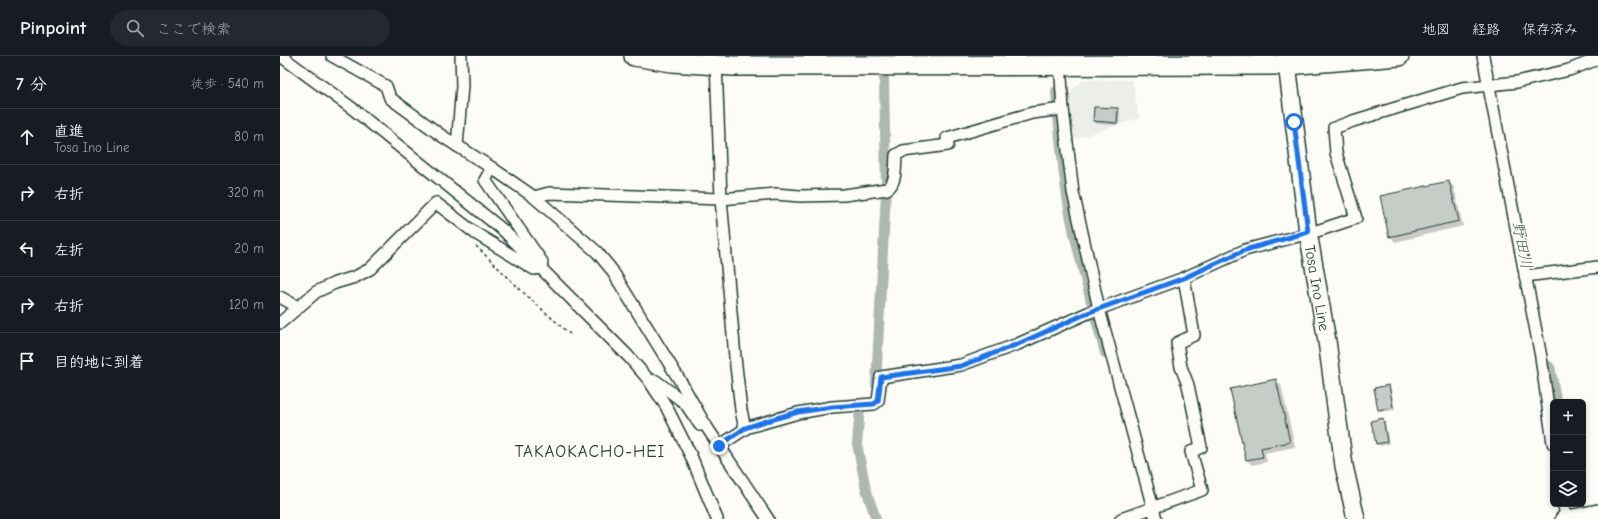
<!DOCTYPE html>
<html lang="ja">
<meta charset="utf-8">
<style>
:root{--surface:#171b24;--page:#242831;--text:#f1f3f6;--muted:#9ea1a6;--line:#363941}
body{margin:0;font-family:"Comic Neue","Klee One",sans-serif;background:var(--page);color:var(--text)}
.controls{position:absolute;right:12px;bottom:12px;display:grid;overflow:hidden;border-radius:6px;box-shadow:0 2px 6px #0003}
.controls button{width:36px;height:36px;display:grid;place-items:center;padding:0;border:0;border-bottom:1px solid var(--line);background:var(--surface);color:var(--text);font:20px sans-serif}
.stop{position:absolute;width:12px;height:12px;margin:-9px;border:3px solid #1a73e8;border-radius:50%;background:#fff}
.stop.end{background:#1a73e8;border-color:#fff;box-shadow:0 1px 4px #0008}
.list{margin:0;padding:0;list-style:none}
h2{display:flex;justify-content:space-between;align-items:center;height:52px;margin:0;padding:0 16px;font-size:17px}
h2 small{font-size:13px;font-weight:400;color:var(--muted)}
.list li{display:grid;grid-template-columns:26px 1fr auto;gap:12px;align-items:center;box-sizing:border-box;height:56px;padding:0 16px;border-top:1px solid var(--line)}
.list b{display:block;font-size:15px;white-space:nowrap}
.list p{margin:0;font-size:13px;white-space:nowrap;color:var(--muted)}
.list em{font-size:13px;font-style:normal;color:var(--muted)}
.icon{flex:none;width:22px;height:22px;fill:none;stroke:currentColor;stroke-width:2;stroke-linecap:round;stroke-linejoin:round}
.map{position:relative;flex:none;width:1318px;height:463px;overflow:hidden}
header{display:flex;align-items:center;gap:24px;box-sizing:border-box;height:56px;padding:0 20px;background:var(--surface);border-bottom:1px solid var(--line)}
header strong{font-size:19px}
nav{display:flex;gap:22px;margin-inline-start:auto;font-size:14px}
.search{width:280px;height:36px;background:var(--page);display:flex;align-items:center;gap:10px;box-sizing:border-box;padding:0 14px;border-radius:22px;color:var(--muted);font-size:15px}
main{display:flex}
aside{flex:1;background:var(--surface)}
.map>svg:first-child{display:block}
.built{fill:#eceee9}
.shadow{fill:#0003}
.lines{fill:none;stroke-linecap:round;stroke-linejoin:round}
.canal{stroke:#aeb8b1;stroke-width:10}
.river{stroke:#aeb8b1;stroke-width:17}
.building{fill:#c6cdc7;stroke:#1f3d34}
.street-casing{stroke:#1f3d34;stroke-width:14}
.secondary-casing{stroke:#1f3d34;stroke-width:18}
.primary-casing{stroke:#1f3d34;stroke-width:20}
.highway-casing{stroke:#1f3d34;stroke-width:22}
.path{stroke:#1f3d34;stroke-width:1.5;stroke-dasharray:3 3;stroke-linecap:butt}
.street{stroke:#fdfcf7;stroke-width:11}
.secondary{stroke:#fdfcf7;stroke-width:15}
.primary{stroke:#fdfcf7;stroke-width:17}
.highway{stroke:#fdfcf7;stroke-width:19}
.route{stroke:#1a73e8;stroke-width:5}
.labels{text-anchor:middle;stroke-width:3.5;stroke-linejoin:round;paint-order:stroke}
.street-label{font-size:15px;fill:#1f3d34;stroke:#fdfcf7}
.water-label{font-size:16px;font-style:italic;fill:#435c53;stroke:#fdfcf7}
.quarter-label{font-size:17px;letter-spacing:1px;fill:#1f3d34;stroke:#fdfcf7}
</style>
<header>
<strong>Pinpoint</strong>
<div class="search"><svg class="icon" aria-label="search" viewBox="0 0 24 24"><circle cx="10" cy="10" r="6"/><path d="M15 15l6 6"/></svg>ここで検索</div>
<nav><a>地図</a><a>経路</a><a>保存済み</a></nav>
</header>
<main>
<aside>
<h2>7 分<small>徒歩 · 540 m</small></h2>
<ul class="list">
<li><svg class="icon" aria-label="ahead" viewBox="0 0 24 24"><path d="M12 20V5M6 11l6-6 6 6"/></svg><div><b>直進</b><p>Tosa Ino Line</p></div><em>80 m</em></li>
<li><svg class="icon" aria-label="right" viewBox="0 0 24 24"><path d="M7 20v-9h11M14 6l5 5-5 5"/></svg><div><b>右折</b></div><em>320 m</em></li>
<li><svg class="icon" aria-label="left" viewBox="0 0 24 24"><path d="M17 20v-9H6M10 6l-5 5 5 5"/></svg><div><b>左折</b></div><em>20 m</em></li>
<li><svg class="icon" aria-label="right" viewBox="0 0 24 24"><path d="M7 20v-9h11M14 6l5 5-5 5"/></svg><div><b>右折</b></div><em>120 m</em></li>
<li><svg class="icon" aria-label="arrive" viewBox="0 0 24 24"><path d="M6 21V4h12l-3 4 3 4H6"/></svg><div><b>目的地に到着</b></div></li>
</ul>
</aside>
<div class="map">
<svg width="1318" height="463" viewBox="0 0 1318 463">
<rect width="100%" height="100%" fill="#fdfcf7"/>
<filter id="ink" filterUnits="userSpaceOnUse"><feTurbulence type="fractalNoise" baseFrequency=".025" numOctaves="2"/><feDisplacementMap in="SourceGraphic" scale="8" xChannelSelector="R" yChannelSelector="G"/><feConvolveMatrix kernelMatrix="1 2 1 2 8 2 1 2 1" color-interpolation-filters="sRGB"/></filter>
<g filter="url(#ink)">
<polygon class="built" points="803,24 852,24 859,62 792,84 787,40"/>
<g class="shadow">
<polygon points="837,53 840,55 839,69 817,68 814,65"/>
<polygon points="1169,126 1174,131 1183,170 1115,186 1110,180"/>
<polygon points="995,324 1001,329 1015,391 985,397 987,406 972,409 967,404"/>
<polygon points="1109,330 1111,333 1115,354 1101,356 1099,354"/>
<polygon points="1103,364 1105,366 1109,388 1100,390 1097,387"/>
</g>
<g class="lines">
<g class="canal">
<polyline points="604,23 606,131"/>
<path d="M776 35C779 74 782 113 789 153 798 201 812 249 825 297"/>
<polyline points="596,329 606,136"/>
<polyline points="580,351 577,388 586,433 596,463"/>
</g>
<polyline class="river" points="1267,313 1273,346"/>
</g>
<g class="building">
<polygon points="814,51 838,52 837,67 813,65"/>
<polygon points="1169,125 1179,165 1109,181 1100,140"/>
<polygon points="996,323 1010,386 981,392 983,401 966,404 950,333"/>
<polygon points="1109,329 1113,351 1098,354 1094,332"/>
<polygon points="1103,362 1107,386 1096,388 1091,365"/>
</g>
<g class="lines">
<defs>
<g id="street">
<polyline points="1,0 73,53 224,175 348,300 368,323 386,350 411,400 437,463"/>
<polyline points="52,0 106,30 110,42 162,80 212,112 254,141 317,196 331,213 402,328 424,367"/>
<polyline points="1203,0 1261,301 1273,387"/>
<polyline points="436,5 441,143 455,301 461,354 465,373 439,390"/>
<polyline points="780,5 783,53 793,136 819,253 876,463"/>
<polyline points="177,90 182,30 181,0"/>
<path d="M254 141 269 137 441 143 495 138 520 140 564 139 607 133C617 127 615 110 616 99L623 95 668 89 667 82 752 57 783 53"/>
<polyline points="1245,220 1318,211"/>
<polyline points="0,241 18,251"/>
<polyline points="0,267 36,236 55,227 75,221 90,213 156,147 195,177 254,213 261,212 262,206 205,124 212,112"/>
<polyline points="369,324 376,325 405,347 420,369 424,367 488,463"/>
<polyline points="465,372 518,357 552,351 594,348 598,345 601,321 681,309 738,288 810,256 904,222 965,194 1037,175 1076,162 1056,97 1054,72 1073,65 1182,32 1237,26 1289,14 1318,3"/>
<polyline points="1284,448 1286,463"/>
<polyline points="841,463 922,434 911,396 921,391 908,329 901,311 897,287 914,279 904,222"/>
</g>
<polyline id="secondary" points="1283,463 1318,456"/>
<polyline id="primary" points="1006,0 1028,176 1047,285 1064,410 1076,463"/>
<polyline id="highway" points="354,0 392,6 453,10 1007,9 1119,0"/>
</defs>
<use href="#street" class="street-casing"/>
<use href="#secondary" class="secondary-casing"/>
<use href="#primary" class="primary-casing"/>
<use href="#highway" class="highway-casing"/>
<polyline class="path" points="196,190 247,240 292,280"/>
<use href="#street" class="street"/>
<use href="#secondary" class="secondary"/>
<use href="#primary" class="primary"/>
<use href="#highway" class="highway"/>
</g>
</g>
<g class="lines" filter="url(#ink)">
<polyline class="route" points="439,390 465,372 486,365 518,356 552,351 594,348 598,345 601,321 681,310 738,288 810,256 904,222 965,194 1028,176 1014,66"/>
</g>
<g class="labels">
<g class="street-label">
<text transform="translate(1037 232) rotate(80)" y="5">Tosa Ino Line</text>
</g>
<g class="water-label">
<text transform="translate(1243 189) rotate(79)" y="6">野田川</text>
</g>
<g class="quarter-label">
<text x="310" y="401">TAKAOKACHO-HEI</text>
</g>
</g>
</svg>
<div class="controls">
<button>+</button>
<button>−</button>
<button><svg class="icon" aria-label="layers" viewBox="0 0 24 24"><path d="M12 4l9 5-9 5-9-5zM3 14l9 5 9-5"/></svg></button>
</div>
<div class="stop" style="left:1014px;top:66px"></div>
<div class="stop end" style="left:439px;top:390px"></div>
</div>
</main>
